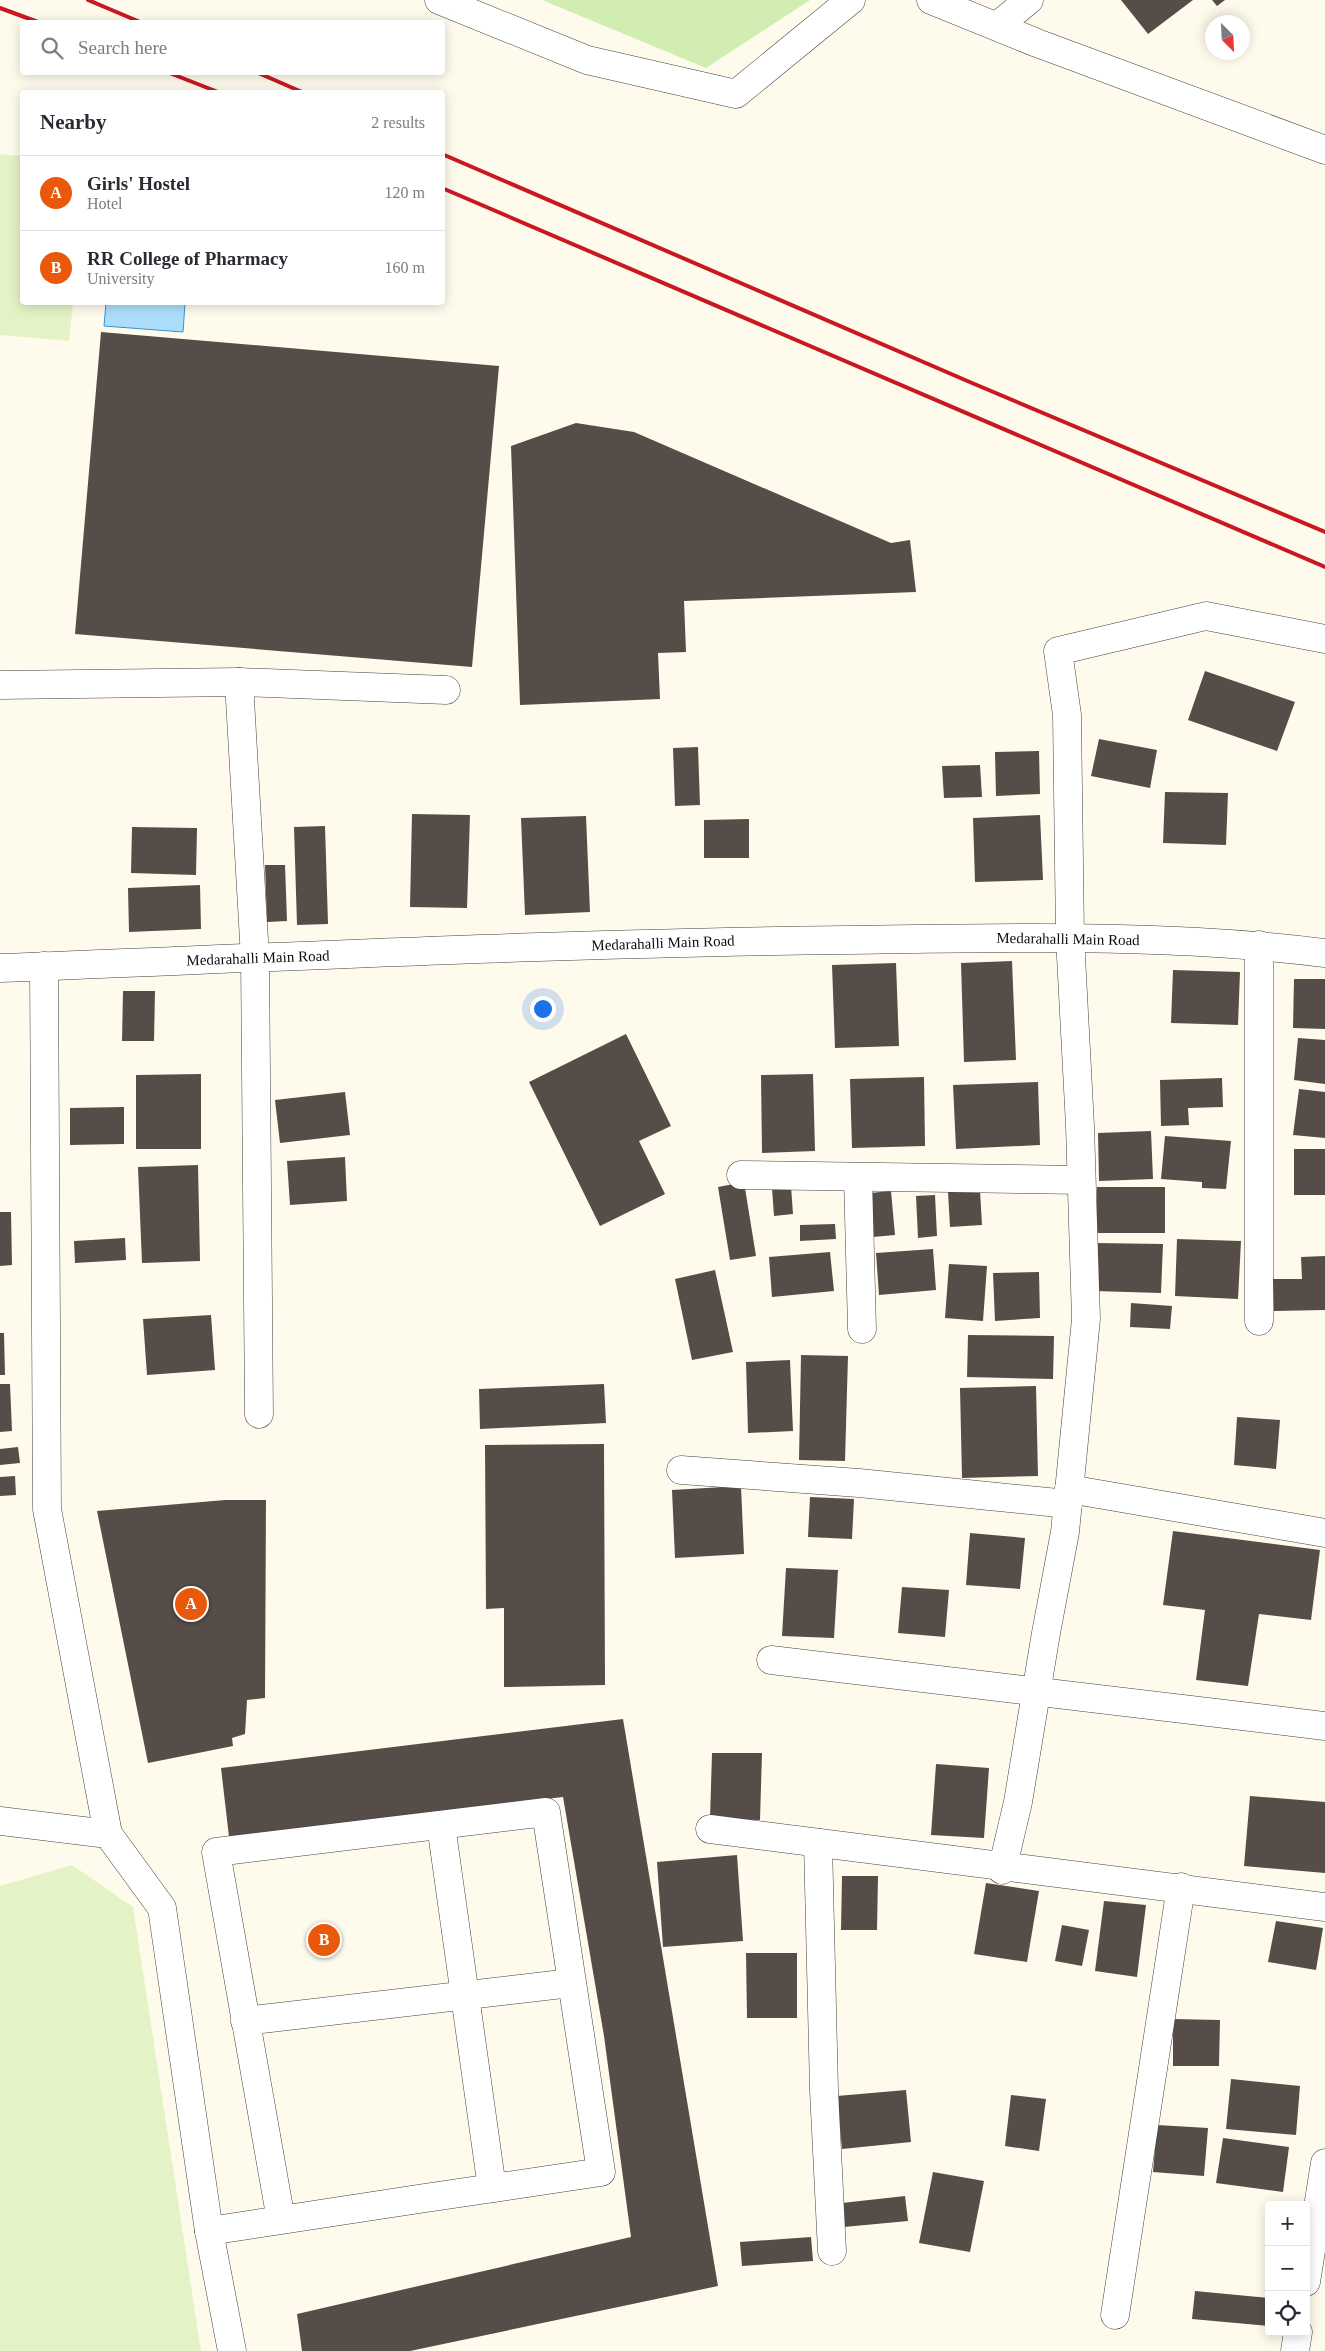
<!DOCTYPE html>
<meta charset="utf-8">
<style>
:root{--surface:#fff;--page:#f7f7f7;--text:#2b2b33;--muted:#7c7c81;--line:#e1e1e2;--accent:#ea580c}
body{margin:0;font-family:Georgia,serif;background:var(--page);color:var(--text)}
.controls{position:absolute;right:15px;bottom:15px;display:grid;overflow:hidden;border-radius:5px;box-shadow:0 2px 12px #0003}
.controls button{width:45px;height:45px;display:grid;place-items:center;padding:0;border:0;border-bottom:1px solid var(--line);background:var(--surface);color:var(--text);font:25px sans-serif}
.compass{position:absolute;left:1205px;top:15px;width:45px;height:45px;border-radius:50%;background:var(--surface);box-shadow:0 2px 12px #0003;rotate:156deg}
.you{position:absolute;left:542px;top:1008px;width:18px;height:18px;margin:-12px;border:4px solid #fff;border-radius:50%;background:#1a73e8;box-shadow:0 0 0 8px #1a73e833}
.badge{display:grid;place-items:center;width:32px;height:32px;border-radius:50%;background:var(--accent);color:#fff;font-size:16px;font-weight:700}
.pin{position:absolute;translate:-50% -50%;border:2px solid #fff;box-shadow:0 1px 5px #0006}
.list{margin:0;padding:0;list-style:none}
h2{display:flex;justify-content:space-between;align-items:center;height:65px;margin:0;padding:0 20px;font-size:21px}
h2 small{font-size:16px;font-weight:400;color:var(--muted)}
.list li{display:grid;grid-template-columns:32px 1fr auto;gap:15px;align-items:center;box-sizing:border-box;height:75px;padding:0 20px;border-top:1px solid var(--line)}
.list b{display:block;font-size:19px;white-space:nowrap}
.list p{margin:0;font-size:16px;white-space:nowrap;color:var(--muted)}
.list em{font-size:16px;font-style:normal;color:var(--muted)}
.icon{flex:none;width:28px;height:28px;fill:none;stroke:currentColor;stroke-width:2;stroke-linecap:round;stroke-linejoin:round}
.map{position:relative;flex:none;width:1325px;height:2351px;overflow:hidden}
.search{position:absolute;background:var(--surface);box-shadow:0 2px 12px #0003;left:20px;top:20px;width:425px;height:55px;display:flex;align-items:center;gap:12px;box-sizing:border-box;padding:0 18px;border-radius:5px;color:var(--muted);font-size:19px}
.panel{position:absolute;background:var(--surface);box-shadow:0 2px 12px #0003;left:20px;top:90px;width:425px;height:215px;border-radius:5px}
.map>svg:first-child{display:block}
.green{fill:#d1edb2}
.pitch{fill:#e4f3c5}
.water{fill:#acdefb;stroke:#2d95d9}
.building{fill:#564d48}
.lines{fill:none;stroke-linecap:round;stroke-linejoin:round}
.minor-casing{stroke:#404040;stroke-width:29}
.minor{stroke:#fff;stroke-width:28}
.rail{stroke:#c81923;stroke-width:4}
.labels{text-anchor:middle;stroke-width:5;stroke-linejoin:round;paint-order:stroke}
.street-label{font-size:15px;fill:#0d0d0d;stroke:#fff}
</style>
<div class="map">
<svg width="1325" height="2351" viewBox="0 0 1325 2351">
<rect width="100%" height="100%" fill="#fffbec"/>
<polygon class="green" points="542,0 810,0 706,68"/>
<g class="pitch">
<polygon points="0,154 22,156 22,302 73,303 69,341 0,335"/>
<polygon points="72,1865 133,1907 201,2351 0,2351 0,1886"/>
</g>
<polygon class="water" points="106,303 185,303 183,332 104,326"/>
<g class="building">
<polygon points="1121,0 1193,0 1148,34"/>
<polygon points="1212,0 1225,0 1217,6"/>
<polygon points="101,332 499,366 472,667 75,634"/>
<polygon points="576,423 634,432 891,543 910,540 916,592 684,601 686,652 658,653 660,699 520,705 511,446"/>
<polygon points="1205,671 1295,702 1277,751 1188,720"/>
<polygon points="1099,739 1157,750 1150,788 1091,776"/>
<polygon points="698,747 700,805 675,806 673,748"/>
<polygon points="1039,751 1040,794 996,796 995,752"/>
<polygon points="980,765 982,797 944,798 942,766"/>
<polygon points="1165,792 1228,793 1226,845 1163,843"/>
<polygon points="412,814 470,815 467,908 410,907"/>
<polygon points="1040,815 1043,880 975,882 973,818"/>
<polygon points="586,816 590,912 525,915 521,818"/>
<polygon points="749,819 749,858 704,858 704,820"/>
<polygon points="325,826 328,924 297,925 294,827"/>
<polygon points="132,827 197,828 196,875 131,873"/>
<polygon points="265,865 285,865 287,921 267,922"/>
<polygon points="200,885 201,929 129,932 128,888"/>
<polygon points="1012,961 1016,1060 964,1062 961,963"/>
<polygon points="896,963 899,1046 835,1048 832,965"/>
<polygon points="1173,970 1240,972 1238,1025 1171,1023"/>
<polygon points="1294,979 1325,979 1325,1029 1293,1028"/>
<polygon points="123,991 155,991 154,1041 122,1041"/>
<polygon points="626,1034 671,1126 639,1141 665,1194 600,1226 529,1082"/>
<polygon points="1298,1038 1325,1040 1325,1084 1294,1080"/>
<polygon points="201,1074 201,1149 136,1149 136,1075"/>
<polygon points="813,1074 815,1151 762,1153 761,1075"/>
<polygon points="924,1077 925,1146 852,1148 850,1079"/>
<polygon points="1222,1078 1223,1107 1188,1108 1189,1125 1161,1126 1160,1080"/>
<polygon points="1038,1082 1040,1145 956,1149 953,1085"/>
<polygon points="1299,1089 1325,1092 1325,1138 1293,1135"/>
<polygon points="345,1092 350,1135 280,1143 275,1100"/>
<polygon points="124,1107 124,1144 70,1145 70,1108"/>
<polygon points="1151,1131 1153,1179 1099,1181 1098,1133"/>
<polygon points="1165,1136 1231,1141 1226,1189 1202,1188 1202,1182 1161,1179"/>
<rect x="1294" y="1149" width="31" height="46"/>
<polygon points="345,1157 347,1201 290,1205 287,1161"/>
<polygon points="198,1165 200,1261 142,1263 138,1167"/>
<polygon points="744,1182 756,1256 730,1260 718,1187"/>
<polygon points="791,1186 793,1214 774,1216 772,1188"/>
<polygon points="1097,1187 1165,1187 1165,1233 1096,1233"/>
<polygon points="980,1190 982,1225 950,1227 948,1192"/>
<polygon points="891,1191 895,1235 873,1237 870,1193"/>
<polygon points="935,1195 937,1236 918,1238 916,1196"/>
<polygon points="0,1212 11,1212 12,1265 0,1266"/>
<polygon points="835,1224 836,1239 800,1241 800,1225"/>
<polygon points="125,1238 126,1260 75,1263 74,1241"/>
<polygon points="1177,1239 1241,1241 1238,1299 1175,1296"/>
<polygon points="1095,1243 1163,1244 1161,1293 1094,1291"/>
<polygon points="933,1249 936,1290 879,1295 876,1253"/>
<polygon points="830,1252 834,1291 772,1297 769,1257"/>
<polygon points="1325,1256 1325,1310 1274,1311 1273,1279 1302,1279 1301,1257"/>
<polygon points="949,1264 987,1266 983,1321 945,1318"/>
<polygon points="715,1270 733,1352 692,1360 675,1279"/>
<polygon points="1039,1272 1040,1318 995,1321 993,1273"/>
<polygon points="1131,1303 1172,1306 1170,1329 1130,1327"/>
<polygon points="211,1315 215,1370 147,1375 143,1319"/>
<polygon points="0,1333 4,1333 5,1375 0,1375"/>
<polygon points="968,1335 1054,1336 1053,1379 967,1377"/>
<polygon points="801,1355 848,1356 845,1461 799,1460"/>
<polygon points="790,1360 793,1431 748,1433 746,1362"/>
<polygon points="0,1384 10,1384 12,1431 0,1432"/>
<polygon points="604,1384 606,1423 480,1429 479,1389"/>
<polygon points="1036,1386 1038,1476 962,1478 960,1388"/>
<polygon points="1237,1417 1280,1420 1276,1469 1234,1465"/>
<polygon points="604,1444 605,1685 504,1687 504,1608 486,1609 485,1445"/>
<polygon points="18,1447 20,1463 0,1465 0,1449"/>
<polygon points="15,1476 16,1495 0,1496 0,1477"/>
<polygon points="741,1486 744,1554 675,1558 672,1490"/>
<polygon points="810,1497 854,1499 852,1539 808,1537"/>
<polygon points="225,1500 266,1500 265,1698 247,1700 245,1734 232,1738 233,1746 148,1763 97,1511"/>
<polygon points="1173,1531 1320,1550 1311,1620 1259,1614 1248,1686 1196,1680 1205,1610 1163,1605"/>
<polygon points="970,1533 1025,1538 1020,1589 966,1585"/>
<polygon points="786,1568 838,1570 834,1638 782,1636"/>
<polygon points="902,1587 949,1590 945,1637 898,1633"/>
<polygon points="623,1719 718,2286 410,2351 302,2351 297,2314 631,2237 604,2036 563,1797 229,1837 221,1768"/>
<polygon points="712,1753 762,1753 760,1820 710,1819"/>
<polygon points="936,1764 989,1768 984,1838 931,1835"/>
<polygon points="1250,1796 1325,1802 1325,1873 1244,1866"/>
<polygon points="737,1855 743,1941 663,1947 657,1862"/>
<polygon points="842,1876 878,1876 877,1930 841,1930"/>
<polygon points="986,1883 1039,1891 1027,1962 974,1954"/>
<polygon points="1104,1901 1146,1905 1137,1977 1095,1971"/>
<polygon points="1276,1921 1323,1928 1316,1970 1268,1962"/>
<polygon points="1062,1925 1089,1930 1082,1966 1055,1961"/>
<polygon points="746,1953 797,1953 797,2018 747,2018"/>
<polygon points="1173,2019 1220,2020 1219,2066 1173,2066"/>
<polygon points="1231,2079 1300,2086 1296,2135 1226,2129"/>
<polygon points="906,2090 911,2142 842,2149 837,2096"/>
<polygon points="1011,2095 1046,2099 1039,2151 1005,2146"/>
<polygon points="1157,2125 1208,2128 1204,2176 1153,2172"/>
<polygon points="1223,2138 1289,2147 1283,2192 1216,2183"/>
<polygon points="933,2172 984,2181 970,2252 919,2243"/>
<polygon points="905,2196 908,2221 844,2227 842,2203"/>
<polygon points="811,2237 813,2261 742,2266 740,2242"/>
<polygon points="1195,2291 1269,2298 1269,2326 1192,2319"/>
</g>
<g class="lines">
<defs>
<g id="minor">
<polyline points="439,0 587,60 736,94 851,0"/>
<polyline points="931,0 1037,43 1325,150"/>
<polyline points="997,26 1029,0"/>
<polyline points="239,682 255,958 259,1414"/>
<polyline points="0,685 239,682 446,690"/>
<polyline points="44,966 47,1509 108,1834"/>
<path d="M0 968C282 957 564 943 846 940 1006 938 1166 933 1325 953"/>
<polyline points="741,1175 1081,1180"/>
<polyline points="858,1177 862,1329"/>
<polyline points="1259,1321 1259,945"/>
<polyline points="681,1470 859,1483 1068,1504"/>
<polyline points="1069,1489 1325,1533"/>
<polyline points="771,1660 1325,1726"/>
<polyline points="0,1821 108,1834 162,1908 209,2231 232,2351"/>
<polyline points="441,1825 492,2188"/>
<polyline points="710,1829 1325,1907"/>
<polyline points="818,1843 824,2090 832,2251"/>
<polyline points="1002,1870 1018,1802 1046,1633 1065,1532 1086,1319 1080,1126 1070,937 1067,715 1058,651 1206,616 1325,639"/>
<polyline points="245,2021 571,1983"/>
<path d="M209 2231C340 2211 470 2191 601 2172L546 1812 216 1852 281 2220"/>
<polyline points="1306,2282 1325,2163"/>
<polyline points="1115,2315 1181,1887"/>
<polyline points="1295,2351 1298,2332"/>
</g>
</defs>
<use href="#minor" class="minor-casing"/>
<use href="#minor" class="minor"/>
<g class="rail">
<polyline points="88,0 140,22"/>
<polyline points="0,8 38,22"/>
<polyline points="167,72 218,92"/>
<polyline points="256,72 302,92"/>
<polyline points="442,154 972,383 1325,532"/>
<polyline points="442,188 1325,567"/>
</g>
</g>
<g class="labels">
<g class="street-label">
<text transform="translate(1068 939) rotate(1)" y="5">Medarahalli Main Road</text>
<text transform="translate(663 943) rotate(-2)" y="5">Medarahalli Main Road</text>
<text transform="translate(258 958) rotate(-2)" y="5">Medarahalli Main Road</text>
</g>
</g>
</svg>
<div class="controls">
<button>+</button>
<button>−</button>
<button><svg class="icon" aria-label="locate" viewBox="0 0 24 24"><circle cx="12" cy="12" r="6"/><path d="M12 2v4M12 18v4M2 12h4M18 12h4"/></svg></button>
</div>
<svg class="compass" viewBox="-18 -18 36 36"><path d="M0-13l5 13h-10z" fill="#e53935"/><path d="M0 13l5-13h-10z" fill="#7c7c81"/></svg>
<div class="you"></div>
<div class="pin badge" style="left:191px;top:1604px">A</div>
<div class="pin badge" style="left:324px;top:1940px">B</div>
<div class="search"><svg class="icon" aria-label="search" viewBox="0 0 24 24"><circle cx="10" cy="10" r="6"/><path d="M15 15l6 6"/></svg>Search here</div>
<section class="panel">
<h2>Nearby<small>2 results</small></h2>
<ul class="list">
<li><span class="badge">A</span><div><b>Girls' Hostel</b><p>Hotel</p></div><em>120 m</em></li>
<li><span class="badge">B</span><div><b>RR College of Pharmacy</b><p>University</p></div><em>160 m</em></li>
</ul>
</section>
</div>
